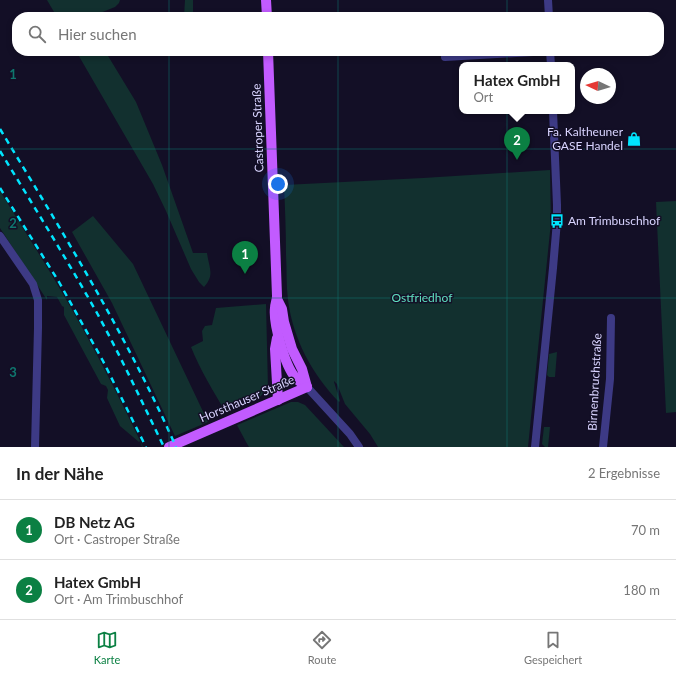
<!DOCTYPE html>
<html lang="de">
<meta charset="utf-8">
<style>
:root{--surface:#fff;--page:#f2f2f2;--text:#222;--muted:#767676;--line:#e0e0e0;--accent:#0b8043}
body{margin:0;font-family:Lato,sans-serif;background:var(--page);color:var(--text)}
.compass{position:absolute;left:580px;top:68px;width:36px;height:36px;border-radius:50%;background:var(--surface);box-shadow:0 2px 6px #0003;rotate:274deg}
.you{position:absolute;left:278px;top:184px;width:14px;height:14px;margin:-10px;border:3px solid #fff;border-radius:50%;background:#1a73e8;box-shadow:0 0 0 6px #1a73e833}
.badge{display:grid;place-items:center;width:26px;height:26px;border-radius:50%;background:var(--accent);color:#fff;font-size:13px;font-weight:700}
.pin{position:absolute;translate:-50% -33px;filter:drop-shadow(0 1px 2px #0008)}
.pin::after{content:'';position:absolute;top:21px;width:14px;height:12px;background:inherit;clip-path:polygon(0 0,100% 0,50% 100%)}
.popup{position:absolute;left:459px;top:62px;width:116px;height:52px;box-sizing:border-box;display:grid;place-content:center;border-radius:8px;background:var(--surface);filter:drop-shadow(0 1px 3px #0005);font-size:13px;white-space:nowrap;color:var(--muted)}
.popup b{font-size:15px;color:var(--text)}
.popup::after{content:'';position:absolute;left:50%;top:100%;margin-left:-8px;border:8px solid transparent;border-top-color:var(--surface)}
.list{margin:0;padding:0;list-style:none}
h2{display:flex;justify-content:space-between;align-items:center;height:52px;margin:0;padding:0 16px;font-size:17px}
h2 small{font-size:13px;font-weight:400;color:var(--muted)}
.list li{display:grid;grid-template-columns:26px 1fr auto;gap:12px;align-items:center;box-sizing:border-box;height:60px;padding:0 16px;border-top:1px solid var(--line)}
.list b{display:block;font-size:15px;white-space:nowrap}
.list p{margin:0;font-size:13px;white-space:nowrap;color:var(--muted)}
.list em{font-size:13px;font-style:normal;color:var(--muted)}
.icon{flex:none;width:22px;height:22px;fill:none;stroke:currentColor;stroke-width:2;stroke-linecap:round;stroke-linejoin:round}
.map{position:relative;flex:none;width:676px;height:447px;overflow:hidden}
.search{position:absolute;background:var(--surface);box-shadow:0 2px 6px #0003;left:12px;right:12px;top:12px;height:44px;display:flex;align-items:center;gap:10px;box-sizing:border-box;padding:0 14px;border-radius:16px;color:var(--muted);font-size:15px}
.sheet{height:172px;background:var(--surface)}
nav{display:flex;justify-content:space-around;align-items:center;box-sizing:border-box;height:56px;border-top:1px solid var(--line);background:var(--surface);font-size:11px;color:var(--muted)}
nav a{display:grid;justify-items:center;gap:2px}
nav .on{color:var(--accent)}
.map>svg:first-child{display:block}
.green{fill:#12302f}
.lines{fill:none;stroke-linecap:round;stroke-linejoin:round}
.minor{stroke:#3d3a85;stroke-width:8}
.major{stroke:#c25bff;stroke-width:10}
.rail{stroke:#00e5ff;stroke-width:2.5;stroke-dasharray:6 5;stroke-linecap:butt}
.grid{fill:none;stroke:#0f766e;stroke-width:1;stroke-opacity:0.55}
.labels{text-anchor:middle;stroke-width:3;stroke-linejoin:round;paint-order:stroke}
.street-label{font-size:12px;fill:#d9d4ff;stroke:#130f26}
.poi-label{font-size:12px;fill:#d9d4ff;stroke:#130f26;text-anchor:end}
.park-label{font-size:12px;fill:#5fe0c0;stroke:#130f26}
.grid-label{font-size:13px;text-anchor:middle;font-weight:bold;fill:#0f766e;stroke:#130f26;stroke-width:3;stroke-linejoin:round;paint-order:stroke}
</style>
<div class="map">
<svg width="676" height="447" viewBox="0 0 676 447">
<rect width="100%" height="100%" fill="#130f26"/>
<g class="green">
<polygon points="47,0 120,0 119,3 115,7 90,17 57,17"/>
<polygon points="185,0 193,0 193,17 184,17"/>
<path d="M76 51H105L136 102 162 165 193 253H207C209 268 215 275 204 287L199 282 191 269 166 211 153 184Z"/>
<path d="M550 170 551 222 528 447H378L370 434 345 404 337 384 334 381V382L340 401 339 402C312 374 293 339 288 300 286 285 287 270 286 255 286 231 285 208 284 185L423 178Z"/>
<path d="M0 191C27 235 54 277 79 322 102 363 123 405 143 447H142L140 441 139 442 120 426 107 398 108 390 106 386 101 384 64 315V307L62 306 57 297 47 296V300L0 228Z"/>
<polygon points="676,201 676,412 666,413 656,202"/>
<polygon points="93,216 133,264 208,422 175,436 112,303 72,232"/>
<path d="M266 304 268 388 258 399 226 413C214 392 200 370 191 347L203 341 202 331 205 326 212 325 216 308Z"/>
<polygon points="557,352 555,377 549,377 547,375 549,354"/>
<polygon points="291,402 298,402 305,405 344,447 249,447 246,442 237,425"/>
<polygon points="544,427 550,427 548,447 545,447 542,444"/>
</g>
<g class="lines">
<g class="minor">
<polyline points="548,0 549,17"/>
<polyline points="550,51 551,65"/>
<polyline points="445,57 550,51"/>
<polyline points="0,236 33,284 38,300 38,328 35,447"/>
<polyline points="307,387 350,434 359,447"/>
<polyline points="535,447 553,268 557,221 557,205 553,111"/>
<polyline points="603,447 610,379 611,318"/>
</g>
<g class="major">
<polyline points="266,0 267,17"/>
<path d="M268 51 277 296C277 300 275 304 275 308 273 323 285 366 295 377 298 381 303 384 307 387"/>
<polyline points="277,299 282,309 284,322 292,349 302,369 307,387"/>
<polyline points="277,338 275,349 278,400"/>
<polyline points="169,447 307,387"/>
</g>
<g class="rail">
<path d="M0 129C63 233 127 336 176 447"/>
<path d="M0 151C33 205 66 258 97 313 121 357 142 402 164 447"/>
<polyline points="0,188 59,282 103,361 146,447"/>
</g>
</g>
<path class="grid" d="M169 0V17M338 0V17M507 0V17M169 51V447M338 51V447M507 51V447M0 149H676M0 298H676"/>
<defs>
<symbol id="shop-bare" viewBox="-9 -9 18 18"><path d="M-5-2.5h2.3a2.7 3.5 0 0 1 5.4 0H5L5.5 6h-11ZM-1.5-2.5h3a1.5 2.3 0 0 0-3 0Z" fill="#00e5ff" stroke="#130f26" stroke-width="2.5" paint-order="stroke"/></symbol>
<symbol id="bus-bare" viewBox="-9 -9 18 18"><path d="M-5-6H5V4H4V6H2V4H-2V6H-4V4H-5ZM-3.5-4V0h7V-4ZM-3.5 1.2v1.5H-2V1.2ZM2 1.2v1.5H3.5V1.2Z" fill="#00e5ff" stroke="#130f26" stroke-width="2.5" paint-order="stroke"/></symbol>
</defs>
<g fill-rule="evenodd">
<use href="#shop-bare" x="624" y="129" width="20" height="20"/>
<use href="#bus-bare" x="547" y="211" width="20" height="20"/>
</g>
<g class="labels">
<g class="street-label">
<text transform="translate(258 128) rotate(-92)" y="4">Castroper Straße</text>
<text transform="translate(595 382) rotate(-87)" y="4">Birnenbruchstraße</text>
<text transform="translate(247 399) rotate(-23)" y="4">Horsthauser Straße</text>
</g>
<g class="poi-label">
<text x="623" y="136">Fa. Kaltheuner<tspan x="623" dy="14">GASE Handel</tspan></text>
<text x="568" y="225" text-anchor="start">Am Trimbuschhof</text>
</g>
<g class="park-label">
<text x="422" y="302">Ostfriedhof</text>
</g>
</g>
<g class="grid-label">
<text x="13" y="79">1</text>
<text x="13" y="228">2</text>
<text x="13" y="377">3</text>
</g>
</svg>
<svg class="compass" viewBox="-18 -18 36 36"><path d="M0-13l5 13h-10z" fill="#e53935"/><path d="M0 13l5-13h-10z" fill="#767676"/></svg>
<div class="you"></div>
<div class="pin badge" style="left:245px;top:274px">1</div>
<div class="pin badge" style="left:517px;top:160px">2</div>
<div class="popup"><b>Hatex GmbH</b>Ort</div>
<div class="search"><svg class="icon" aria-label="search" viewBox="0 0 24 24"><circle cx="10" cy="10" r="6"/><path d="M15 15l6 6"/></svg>Hier suchen</div>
</div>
<section class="sheet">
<h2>In der Nähe<small>2 Ergebnisse</small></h2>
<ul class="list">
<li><span class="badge">1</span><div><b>DB Netz AG</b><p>Ort · Castroper Straße</p></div><em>70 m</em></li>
<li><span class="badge">2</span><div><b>Hatex GmbH</b><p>Ort · Am Trimbuschhof</p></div><em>180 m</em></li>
</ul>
</section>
<nav>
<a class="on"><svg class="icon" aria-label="map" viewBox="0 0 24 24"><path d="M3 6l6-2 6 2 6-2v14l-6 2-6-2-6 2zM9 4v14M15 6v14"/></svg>Karte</a>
<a><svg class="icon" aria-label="directions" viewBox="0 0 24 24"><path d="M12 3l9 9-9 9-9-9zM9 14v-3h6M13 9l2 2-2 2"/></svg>Route</a>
<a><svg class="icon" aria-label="saved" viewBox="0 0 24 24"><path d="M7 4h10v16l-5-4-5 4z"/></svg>Gespeichert</a>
</nav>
